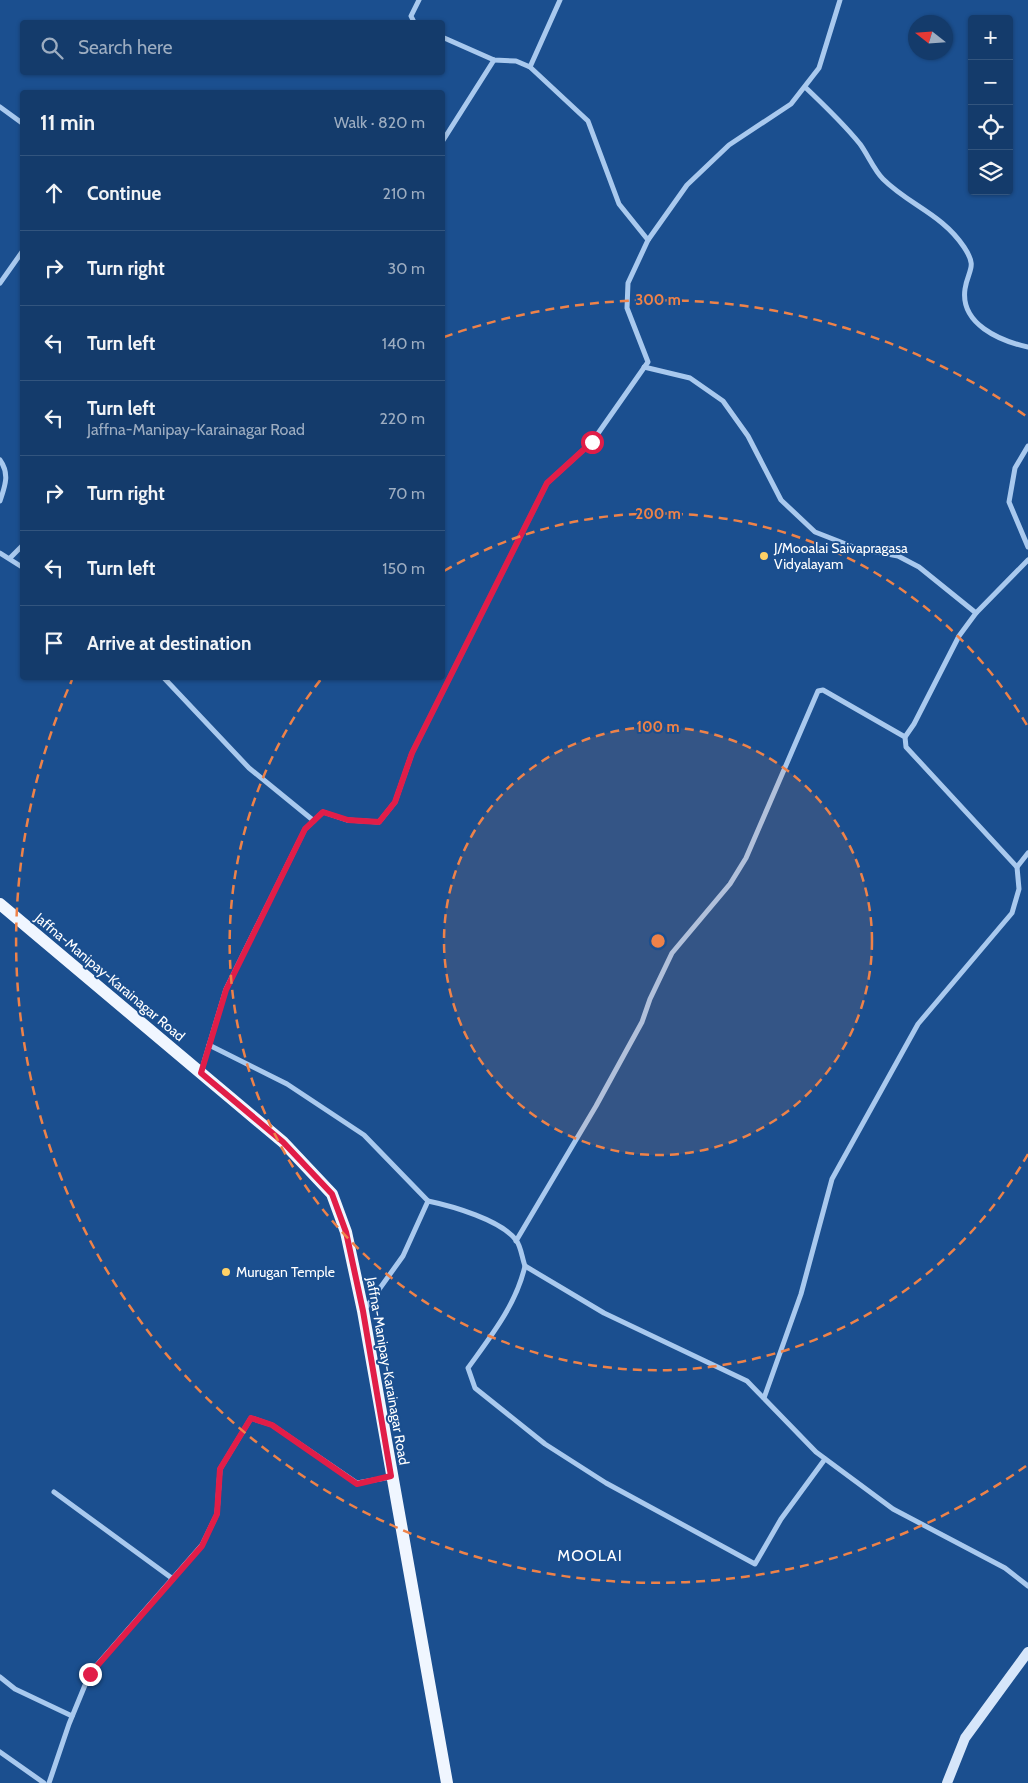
<!DOCTYPE html>
<meta charset="utf-8">
<style>
:root{--surface:#143b6b;--page:#214673;--text:#f1f3f6;--muted:#9dadc1;--line:#33557e}
body{margin:0;font-family:Cabin,sans-serif;background:var(--page);color:var(--text)}
.controls{position:absolute;right:15px;top:15px;display:grid;overflow:hidden;border-radius:5px;box-shadow:0 1px 4px #0004}
.controls button{width:45px;height:45px;display:grid;place-items:center;padding:0;border:0;border-bottom:1px solid var(--line);background:var(--surface);color:var(--text);font:25px sans-serif}
.compass{position:absolute;left:908px;top:15px;width:45px;height:45px;border-radius:50%;background:var(--surface);box-shadow:0 1px 4px #0004;rotate:287deg}
.stop{position:absolute;width:15px;height:15px;margin:-11px;border:4px solid #e11d48;border-radius:50%;background:#fff}
.stop.end{background:#e11d48;border-color:#fff;box-shadow:0 1px 5px #0008}
.list{margin:0;padding:0;list-style:none}
h2{display:flex;justify-content:space-between;align-items:center;height:65px;margin:0;padding:0 20px;font-size:21px}
h2 small{font-size:16px;font-weight:400;color:var(--muted)}
.list li{display:grid;grid-template-columns:32px 1fr auto;gap:15px;align-items:center;box-sizing:border-box;height:75px;padding:0 20px;border-top:1px solid var(--line)}
.list b{display:block;font-size:19px;white-space:nowrap}
.list p{margin:0;font-size:16px;white-space:nowrap;color:var(--muted)}
.list em{font-size:16px;font-style:normal;color:var(--muted)}
.icon{flex:none;width:28px;height:28px;fill:none;stroke:currentColor;stroke-width:2;stroke-linecap:round;stroke-linejoin:round}
.map{position:relative;flex:none;width:1028px;height:1783px;overflow:hidden}
.search{position:absolute;background:var(--surface);box-shadow:0 1px 4px #0004;left:20px;top:20px;width:425px;height:55px;display:flex;align-items:center;gap:12px;box-sizing:border-box;padding:0 18px;border-radius:5px;color:var(--muted);font-size:19px}
.panel{position:absolute;background:var(--surface);box-shadow:0 1px 4px #0004;left:20px;top:90px;width:425px;height:590px;border-radius:5px}
.map>svg:first-child{display:block}
.lines{fill:none;stroke-linecap:round;stroke-linejoin:round}
.street{stroke:#a9c9ee;stroke-width:5}
.secondary{stroke:#d6e6fa;stroke-width:10}
.primary{stroke:#f0f6ff;stroke-width:12}
.route{stroke:#e11d48;stroke-width:6}
.ring{fill:none;stroke:#ee8249;stroke-width:2.5;stroke-dasharray:9 6}
.poi-dot{fill:#ffd166;stroke:#1b4f8f;stroke-width:2}
.labels{text-anchor:middle;stroke-width:4;stroke-linejoin:round;paint-order:stroke}
.poi-label{font-size:14px;fill:#fff;stroke:#1b4f8f;text-anchor:start}
.street-label{font-size:14px;fill:#fff;stroke:#1b4f8f}
.quarter-label{font-size:16px;letter-spacing:1px;fill:#fff;stroke:#1b4f8f}
.centre{fill:#ee8249;stroke:#1b4f8f;stroke-width:2.5}
.ring-label{font-size:15px;text-anchor:middle;font-weight:bold;fill:#ee8249;stroke:#1b4f8f;stroke-width:4;stroke-linejoin:round;paint-order:stroke}
</style>
<div class="map">
<svg width="1028" height="1783" viewBox="0 0 1028 1783">
<rect width="100%" height="100%" fill="#1b4f8f"/>
<g class="lines">
<g class="street">
<polyline points="414,22 411,16 419,0"/>
<polyline points="442,37 494,60 516,61 530,67 588,121 619,204 648,240"/>
<polyline points="530,67 560,0"/>
<path d="M805 87C824 105 843 123 860 144 868 155 874 170 883 179 909 205 942 214 964 247 978 268 968 269 965 289 960 324 1000 341 1028 347"/>
<polyline points="0,107 22,123"/>
<polyline points="442,142 494,60"/>
<polyline points="0,283 22,252"/>
<polyline points="644,367 690,378 723,401 748,436 781,500 815,532 856,548 898,556 919,567 976,613"/>
<polyline points="1028,446 1015,468 1009,502 1028,547"/>
<path d="M0 460C10 474 5 486 0 501"/>
<polyline points="0,553 22,567"/>
<polyline points="10,558 22,546"/>
<polyline points="164,678 249,768 314,821"/>
<polyline points="905,737 914,724 959,636 976,613 1028,560"/>
<polyline points="1017,867 1028,853"/>
<polyline points="209,1045 287,1084 364,1135 428,1201"/>
<polyline points="201,1072 226,989 305,829 323,812 347,820 379,822 395,802 412,753 547,483 592,442 648,362 627,308 628,283 648,240 687,185 729,145 791,104 819,68 840,0"/>
<polyline points="516,1241 596,1106 642,1022 650,999 672,953 730,884 746,858 818,691 823,690 905,737 906,747 1017,867 1019,889 1012,913 918,1024 832,1179 801,1294 764,1398"/>
<path d="M525 1266C516 1305 491 1336 468 1368L475 1388 545 1444 606 1483 755 1564 781 1519 825 1459"/>
<path d="M365 1309 403 1256 428 1201C452 1206 501 1220 516 1240 521 1246 522 1258 525 1266L604 1313 747 1381 816 1452 893 1509 1005 1568 1028 1586"/>
<polyline points="54,1492 173,1579"/>
<polyline points="0,1677 15,1689 72,1716"/>
<polyline points="0,1752 44,1783"/>
<polyline points="49,1783 69,1724 90,1673 202,1545 217,1514 220,1469 251,1418 272,1425 357,1483 391,1477"/>
</g>
<polyline class="secondary" points="947,1783 965,1738 1028,1652"/>
<polyline class="primary" points="0,904 283,1142 332,1194 346,1232 363,1311 447,1783"/>
</g>
<g class="lines">
<polyline class="route" points="90,1674 202,1546 217,1514 220,1469 251,1418 272,1425 357,1484 391,1476 363,1311 346,1232 332,1194 283,1142 201,1073 226,990 305,829 323,812 348,820 379,822 395,802 412,753 547,483 592,442"/>
</g>
<circle cx="658" cy="941" r="214" fill="#ee8249" fill-opacity=".12"/>
<g class="ring">
<circle cx="658" cy="941" r="214"/>
<path d="M1028 1154A427 427 0 1 1 322 678M444 571A427 427 0 0 1 1028 727"/>
<path d="M1026 1466A641 641 0 0 1 72 680M444 337A641 641 0 0 1 1026 416"/>
</g>
<g class="poi-dot">
<circle cx="764" cy="556" r="5"/>
<circle cx="226" cy="1272" r="5"/>
</g>
<g class="labels">
<g class="poi-label">
<text x="774" y="553">J/Mooalai Saivapragasa<tspan x="774" dy="16">Vidyalayam</tspan></text>
<text x="236" y="1277">Murugan Temple</text>
</g>
<g class="street-label">
<text transform="translate(110 977) rotate(40)" y="5">Jaffna-Manipay-Karainagar Road</text>
<text transform="translate(388 1371) rotate(80)" y="5">Jaffna-Manipay-Karainagar Road</text>
</g>
<g class="quarter-label">
<text x="590" y="1561">MOOLAI</text>
</g>
</g>
<circle cx="658" cy="941" r="8" class="centre"/>
<g class="ring-label">
<text x="658" y="305">300 m</text>
<text x="658" y="519">200 m</text>
<text x="658" y="732">100 m</text>
</g>
</svg>
<div class="controls">
<button>+</button>
<button>−</button>
<button><svg class="icon" aria-label="locate" viewBox="0 0 24 24"><circle cx="12" cy="12" r="6"/><path d="M12 2v4M12 18v4M2 12h4M18 12h4"/></svg></button>
<button><svg class="icon" aria-label="layers" viewBox="0 0 24 24"><path d="M12 4l9 5-9 5-9-5zM3 14l9 5 9-5"/></svg></button>
</div>
<svg class="compass" viewBox="-18 -18 36 36"><path d="M0-13l5 13h-10z" fill="#e53935"/><path d="M0 13l5-13h-10z" fill="#9dadc1"/></svg>
<div class="stop" style="left:592px;top:442px"></div>
<div class="stop end" style="left:90px;top:1674px"></div>
<div class="search"><svg class="icon" aria-label="search" viewBox="0 0 24 24"><circle cx="10" cy="10" r="6"/><path d="M15 15l6 6"/></svg>Search here</div>
<section class="panel">
<h2>11 min<small>Walk · 820 m</small></h2>
<ul class="list">
<li><svg class="icon" aria-label="ahead" viewBox="0 0 24 24"><path d="M12 20V5M6 11l6-6 6 6"/></svg><div><b>Continue</b></div><em>210 m</em></li>
<li><svg class="icon" aria-label="right" viewBox="0 0 24 24"><path d="M7 20v-9h11M14 6l5 5-5 5"/></svg><div><b>Turn right</b></div><em>30 m</em></li>
<li><svg class="icon" aria-label="left" viewBox="0 0 24 24"><path d="M17 20v-9H6M10 6l-5 5 5 5"/></svg><div><b>Turn left</b></div><em>140 m</em></li>
<li><svg class="icon" aria-label="left" viewBox="0 0 24 24"><path d="M17 20v-9H6M10 6l-5 5 5 5"/></svg><div><b>Turn left</b><p>Jaffna-Manipay-Karainagar Road</p></div><em>220 m</em></li>
<li><svg class="icon" aria-label="right" viewBox="0 0 24 24"><path d="M7 20v-9h11M14 6l5 5-5 5"/></svg><div><b>Turn right</b></div><em>70 m</em></li>
<li><svg class="icon" aria-label="left" viewBox="0 0 24 24"><path d="M17 20v-9H6M10 6l-5 5 5 5"/></svg><div><b>Turn left</b></div><em>150 m</em></li>
<li><svg class="icon" aria-label="arrive" viewBox="0 0 24 24"><path d="M6 21V4h12l-3 4 3 4H6"/></svg><div><b>Arrive at destination</b></div></li>
</ul>
</section>
</div>
